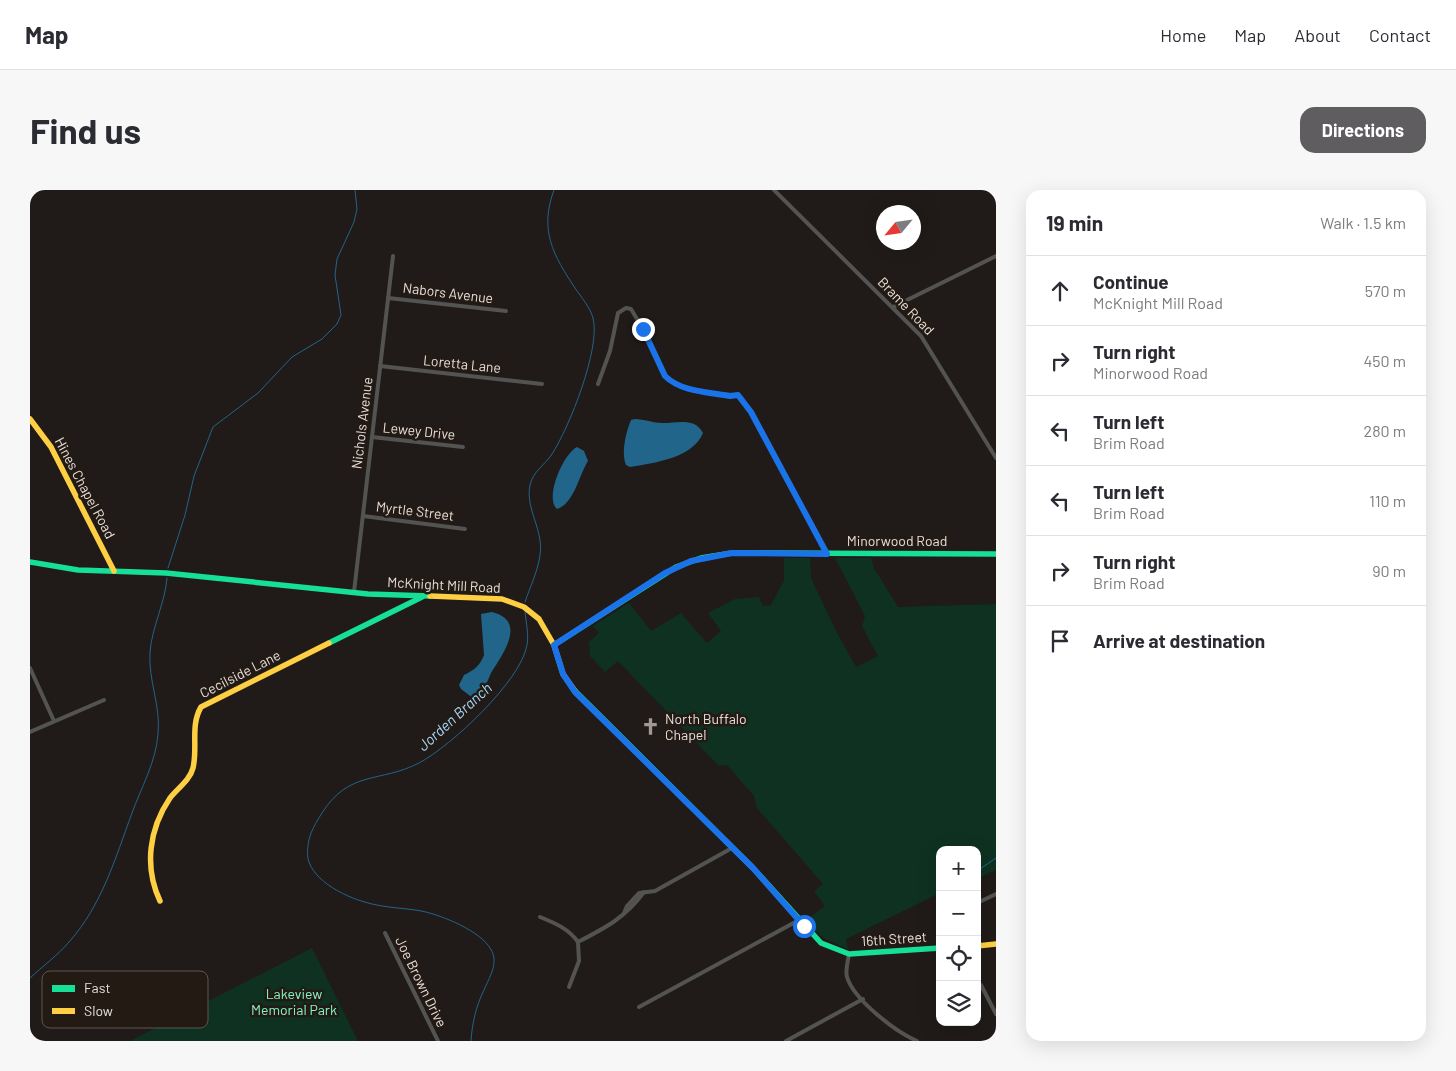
<!DOCTYPE html>
<meta charset="utf-8">
<style>
:root{--surface:#fff;--page:#f7f7f7;--text:#2b2b33;--muted:#7c7c81;--line:#e1e1e2;--accent:#605d60}
body{margin:0;font-family:Barlow,sans-serif;background:var(--page);color:var(--text)}
.controls{position:absolute;right:15px;bottom:15px;display:grid;overflow:hidden;border-radius:10px;box-shadow:0 5px 20px #0002}
.controls button{width:45px;height:45px;display:grid;place-items:center;padding:0;border:0;border-bottom:1px solid var(--line);background:var(--surface);color:var(--text);font:25px sans-serif}
.compass{position:absolute;left:846px;top:15px;width:45px;height:45px;border-radius:50%;background:var(--surface);box-shadow:0 5px 20px #0002;rotate:241deg}
.stop{position:absolute;width:15px;height:15px;margin:-11px;border:4px solid #1a73e8;border-radius:50%;background:#fff}
.stop.end{background:#1a73e8;border-color:#fff;box-shadow:0 1px 5px #0008}
.list{margin:0;padding:0;list-style:none}
h2{display:flex;justify-content:space-between;align-items:center;height:65px;margin:0;padding:0 20px;font-size:21px}
h2 small{font-size:16px;font-weight:400;color:var(--muted)}
.list li{display:grid;grid-template-columns:32px 1fr auto;gap:15px;align-items:center;box-sizing:border-box;height:70px;padding:0 20px;border-top:1px solid var(--line)}
.list b{display:block;font-size:19px;white-space:nowrap}
.list p{margin:0;font-size:16px;white-space:nowrap;color:var(--muted)}
.list em{font-size:16px;font-style:normal;color:var(--muted)}
.icon{flex:none;width:28px;height:28px;fill:none;stroke:currentColor;stroke-width:2;stroke-linecap:round;stroke-linejoin:round}
.map{position:relative;flex:none;width:966px;height:851px;overflow:hidden;border-radius:15px}
header{display:flex;align-items:center;gap:30px;box-sizing:border-box;height:70px;padding:0 25px;background:var(--surface);border-bottom:1px solid var(--line)}
header strong{font-size:24px}
nav{display:flex;gap:28px;margin-inline-start:auto;font-size:18px}
.intro{display:flex;align-items:center;justify-content:space-between;box-sizing:border-box;height:120px;padding:0 30px}
h1{margin:0;font-size:35px}
.button{padding:12px 22px;border-radius:15px;background:var(--accent);color:#fff;font-size:18px;font-weight:700}
main{display:flex;gap:30px;padding:0 30px}
aside{flex:1;background:var(--surface);border-radius:15px;box-shadow:0 5px 20px #0002}
.map>svg:first-child{display:block}
.green{fill:#0e3122}
.water{fill:#21658a}
.lines{fill:none;stroke-linecap:round;stroke-linejoin:round}
.stream{stroke:#21658a;stroke-width:1}
.street{stroke:#535352;stroke-width:4}
.fast{stroke:#16e098;stroke-width:5.5}
.slow{stroke:#ffcf43;stroke-width:5.5}
.route{stroke:#1a73e8;stroke-width:6}
.labels{text-anchor:middle;stroke-width:5;stroke-linejoin:round;paint-order:stroke}
.street-label{font-size:14px;fill:#e5dedb;stroke:#231a14}
.poi-label{font-size:14px;fill:#e5dedb;stroke:#231a14;text-anchor:start}
.park-label{font-size:14px;fill:#83f6c6;stroke:#231a14}
.water-label{font-size:15px;font-style:italic;fill:#a2d9fd;stroke:#231a14}
.key{fill:#231a14;stroke:#5d5550;stroke-width:1}
.key-label{font-size:14px;fill:#e5dedb}
</style>
<header>
<strong>Map</strong>
<nav><a>Home</a><a>Map</a><a>About</a><a>Contact</a></nav>
</header>
<div class="intro"><h1>Find us</h1><a class="button">Directions</a></div>
<main>
<div class="map">
<svg width="966" height="851" viewBox="0 0 966 851">
<rect width="100%" height="100%" fill="#201b18"/>
<g class="green">
<polygon points="754,368 780,368 781,388 806,441 826,477 848,466 832,436 835,426 805,368 841,368 844,378 868,417 966,414 966,680 947,689 947,660 910,660 910,703 816,749 818,759 795,749 775,731 795,716 784,701 793,694 727,618 724,606 697,575 689,576 588,471 575,482 560,466 559,452 569,443 563,436 599,413 621,441 651,423 677,453 691,441 678,423 705,409 729,407 733,416 741,415 754,390"/>
<polygon points="282,758 328,851 100,851"/>
</g>
<g class="water">
<path d="M605 229C614 229 623 233 633 233 647 233 665 227 673 243 663 268 624 273 600 277L596 275C591 262 596 242 601 230Z"/>
<path d="M547 257 554 261 558 271C549 285 544 314 527 319 514 307 534 263 547 257Z"/>
<path d="M462 422C498 431 472 465 461 483 457 492 453 505 443 508L431 499 429 495 434 485C444 480 450 476 454 465L451 424Z"/>
</g>
<g class="lines">
<g class="stream">
<polyline points="138,378 155,325 164,286 183,237 228,203 262,167 292,149 307,134 311,125 305,85 307,69 324,32 327,19 325,0"/>
<path d="M495 412C500 397 508 381 510 365 514 340 495 319 500 295 503 281 515 275 522 264 539 238 571 158 563 128 560 117 551 107 545 98 523 65 509 40 524 0"/>
<polyline points="947,681 966,668"/>
<polyline points="909,705 910,705"/>
<path d="M0 788C13 776 28 765 39 752 72 715 85 669 102 623 111 598 126 572 128 544 131 516 118 490 120 462 122 437 135 413 137 388"/>
<path d="M441 851C442 834 446 816 454 800 458 790 465 780 464 768 461 746 422 730 403 724 385 718 365 719 347 715 324 711 287 695 279 672 276 664 278 651 281 643 284 636 288 629 292 623 319 580 350 593 389 573 421 556 491 491 497 455 499 445 496 432 495 422"/>
</g>
<g class="street">
<polyline points="744,0 891,146 966,268"/>
<polyline points="358,108 476,121"/>
<polyline points="863,117 966,66"/>
<polyline points="350,176 512,194"/>
<path d="M568 194 580 161 588 123 596 118 601 119 613 139 635 186C651 202 679 202 701 206L708 205 721 222 797 364"/>
<polyline points="342,247 433,257"/>
<polyline points="333,326 435,339"/>
<polyline points="324,402 363,66"/>
<polyline points="0,478 24,531"/>
<polyline points="0,542 74,510"/>
<polyline points="947,713 966,704"/>
<polyline points="594,723 597,716 609,703 625,701 702,658"/>
<path d="M510 727C525 733 539 739 548 752"/>
<polyline points="355,743 408,851"/>
<path d="M819 764C818 771 815 780 817 787 824 810 866 842 887 851"/>
<polyline points="951,795 966,824"/>
<path d="M539 797 549 771 548 752C575 738 595 728 614 702"/>
<polyline points="609,817 769,730"/>
<polyline points="756,851 833,809"/>
</g>
<g class="fast">
<polyline points="0,372 48,380 136,383 338,404 400,406"/>
<polyline points="299,453 392,407"/>
<polyline points="524,455 646,377 671,368 702,363 966,364"/>
<polyline points="545,501 723,678 791,753 819,764 910,758"/>
</g>
<g class="slow">
<polyline points="0,229 21,257 84,381"/>
<polyline points="400,406 472,409 494,417 509,429 524,455 533,484 545,501"/>
<path d="M130 711C114 677 119 639 140 608 148 598 160 590 163 578 168 557 160 536 171 517L299 453"/>
<polyline points="947,756 966,754"/>
</g>
</g>
<g class="lines">
<path class="route" d="M613 139 635 186C651 202 679 202 700 206L708 205 721 222 797 364 702 363 661 371 635 383 524 455 533 484 545 502 723 678 774 736"/>
</g>
<defs>
<symbol id="church-bare" viewBox="-9 -9 18 18"><path d="M-1.2-6h2.4v3.5h3.3v2.4h-3.3V6h-2.4V-.1h-3.3v-2.4h3.3Z" fill="#a09a97" stroke="#231a14" stroke-width="2.5" paint-order="stroke"/></symbol>
</defs>
<g fill-rule="evenodd">
<use href="#church-bare" x="608" y="524" width="25" height="25"/>
</g>
<g class="labels">
<g class="street-label">
<text transform="translate(418 103) rotate(7)" y="5">Nabors Avenue</text>
<text transform="translate(876 116) rotate(46)" y="5">Brame Road</text>
<text transform="translate(432 174) rotate(6)" y="5">Loretta Lane</text>
<text transform="translate(332 233) rotate(-83)" y="5">Nichols Avenue</text>
<text transform="translate(389 241) rotate(6)" y="5">Lewey Drive</text>
<text transform="translate(55 298) rotate(62)" y="5">Hines Chapel Road</text>
<text transform="translate(385 321) rotate(7)" y="5">Myrtle Street</text>
<text x="867" y="356">Minorwood Road</text>
<text transform="translate(414 395) rotate(3)" y="5">McKnight Mill Road</text>
<text transform="translate(210 484) rotate(-27)" y="5">Cecilside Lane</text>
<text transform="translate(864 749) rotate(-4)" y="5">16th Street</text>
<text transform="translate(391 792) rotate(64)" y="5">Joe Brown Drive</text>
</g>
<g class="poi-label">
<text x="635" y="534">North Buffalo<tspan x="635" dy="16">Chapel</tspan></text>
</g>
<g class="park-label">
<text x="264" y="809">Lakeview<tspan x="264" dy="16">Memorial Park</tspan></text>
</g>
<g class="water-label">
<text transform="translate(425 527) rotate(-42)" y="5">Jorden Branch</text>
</g>
</g>
<rect x="12" y="781" width="166" height="57" rx="8" class="key"/>
<rect x="22" y="795" width="23" height="7" fill="#16e098"/>
<rect x="22" y="818" width="23" height="6" fill="#ffcf43"/>
<g class="key-label">
<text x="54" y="803">Fast</text>
<text x="54" y="826">Slow</text>
</g>
</svg>
<div class="controls">
<button>+</button>
<button>−</button>
<button><svg class="icon" aria-label="locate" viewBox="0 0 24 24"><circle cx="12" cy="12" r="6"/><path d="M12 2v4M12 18v4M2 12h4M18 12h4"/></svg></button>
<button><svg class="icon" aria-label="layers" viewBox="0 0 24 24"><path d="M12 4l9 5-9 5-9-5zM3 14l9 5 9-5"/></svg></button>
</div>
<svg class="compass" viewBox="-18 -18 36 36"><path d="M0-13l5 13h-10z" fill="#e53935"/><path d="M0 13l5-13h-10z" fill="#7c7c81"/></svg>
<div class="stop" style="left:774px;top:736px"></div>
<div class="stop end" style="left:613px;top:139px"></div>
</div>
<aside>
<h2>19 min<small>Walk · 1.5 km</small></h2>
<ul class="list">
<li><svg class="icon" aria-label="ahead" viewBox="0 0 24 24"><path d="M12 20V5M6 11l6-6 6 6"/></svg><div><b>Continue</b><p>McKnight Mill Road</p></div><em>570 m</em></li>
<li><svg class="icon" aria-label="right" viewBox="0 0 24 24"><path d="M7 20v-9h11M14 6l5 5-5 5"/></svg><div><b>Turn right</b><p>Minorwood Road</p></div><em>450 m</em></li>
<li><svg class="icon" aria-label="left" viewBox="0 0 24 24"><path d="M17 20v-9H6M10 6l-5 5 5 5"/></svg><div><b>Turn left</b><p>Brim Road</p></div><em>280 m</em></li>
<li><svg class="icon" aria-label="left" viewBox="0 0 24 24"><path d="M17 20v-9H6M10 6l-5 5 5 5"/></svg><div><b>Turn left</b><p>Brim Road</p></div><em>110 m</em></li>
<li><svg class="icon" aria-label="right" viewBox="0 0 24 24"><path d="M7 20v-9h11M14 6l5 5-5 5"/></svg><div><b>Turn right</b><p>Brim Road</p></div><em>90 m</em></li>
<li><svg class="icon" aria-label="arrive" viewBox="0 0 24 24"><path d="M6 21V4h12l-3 4 3 4H6"/></svg><div><b>Arrive at destination</b></div></li>
</ul>
</aside>
</main>
